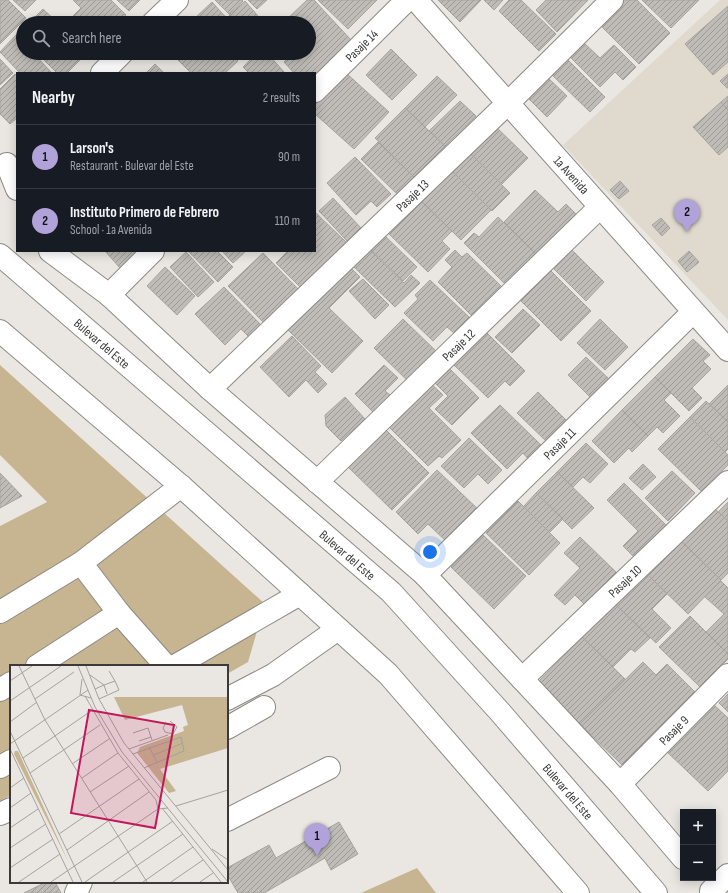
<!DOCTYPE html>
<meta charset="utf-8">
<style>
:root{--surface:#171b24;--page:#20242c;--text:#f1f3f6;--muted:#9ea1a6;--line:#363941;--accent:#b1a2d9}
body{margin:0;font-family:"Sofia Sans Condensed",sans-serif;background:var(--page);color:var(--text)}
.controls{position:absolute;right:12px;bottom:12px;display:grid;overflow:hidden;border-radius:0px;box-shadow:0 2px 10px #0003}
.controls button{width:36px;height:36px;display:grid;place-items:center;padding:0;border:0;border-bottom:1px solid var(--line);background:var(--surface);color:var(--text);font:20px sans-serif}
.you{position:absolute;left:430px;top:552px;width:14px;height:14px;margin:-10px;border:3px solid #fff;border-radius:50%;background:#1a73e8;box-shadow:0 0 0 6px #1a73e833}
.badge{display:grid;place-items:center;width:26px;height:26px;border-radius:50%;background:var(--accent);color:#111;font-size:13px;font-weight:700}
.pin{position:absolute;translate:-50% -33px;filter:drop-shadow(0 1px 2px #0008)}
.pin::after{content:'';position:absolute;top:21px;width:14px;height:12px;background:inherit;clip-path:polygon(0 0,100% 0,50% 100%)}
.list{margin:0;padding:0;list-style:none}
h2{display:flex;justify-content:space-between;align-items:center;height:52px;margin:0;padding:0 16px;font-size:17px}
h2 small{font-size:13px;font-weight:400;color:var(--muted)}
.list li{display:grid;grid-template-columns:26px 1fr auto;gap:12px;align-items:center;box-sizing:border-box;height:64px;padding:0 16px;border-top:1px solid var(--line)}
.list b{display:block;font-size:15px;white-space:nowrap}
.list p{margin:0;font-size:13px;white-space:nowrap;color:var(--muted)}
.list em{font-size:13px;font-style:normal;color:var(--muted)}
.icon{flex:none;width:22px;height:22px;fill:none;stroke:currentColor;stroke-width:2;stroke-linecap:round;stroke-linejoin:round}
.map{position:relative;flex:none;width:728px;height:893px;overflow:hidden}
.search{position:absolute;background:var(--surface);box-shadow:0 2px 10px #0003;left:16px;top:16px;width:300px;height:44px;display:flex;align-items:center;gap:10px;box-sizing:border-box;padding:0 14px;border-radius:22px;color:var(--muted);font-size:15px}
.panel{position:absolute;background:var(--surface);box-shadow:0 2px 10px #0003;left:16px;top:72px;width:300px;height:180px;border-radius:0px}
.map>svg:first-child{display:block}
.built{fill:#e0dace}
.park{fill:#c7b491}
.building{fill:url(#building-hatch);stroke:#a5a39e}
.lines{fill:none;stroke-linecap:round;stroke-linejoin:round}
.minor-casing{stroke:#8c8a85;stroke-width:24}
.highway-casing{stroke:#8c8a85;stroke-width:24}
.minor{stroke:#fff;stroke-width:22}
.highway{stroke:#fff;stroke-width:22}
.labels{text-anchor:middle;stroke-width:4;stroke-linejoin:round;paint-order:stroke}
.street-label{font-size:13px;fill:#3b3a38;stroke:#eae7e2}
.inset-road{fill:none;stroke:#a4a29e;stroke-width:1}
.view{fill:#c2185b;fill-opacity:0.15;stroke:#c2185b;stroke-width:2}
.inset-edge{fill:none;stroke:#3b3a38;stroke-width:2}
</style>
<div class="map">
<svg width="728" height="893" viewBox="0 0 728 893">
<defs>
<pattern id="building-hatch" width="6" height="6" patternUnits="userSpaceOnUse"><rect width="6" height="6" fill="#bfbcb7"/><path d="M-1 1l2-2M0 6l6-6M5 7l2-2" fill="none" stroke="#9c9a96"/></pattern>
</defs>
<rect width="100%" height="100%" fill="#eae7e2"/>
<polygon class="built" points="720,0 728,0 728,320 563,145"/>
<g class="park">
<polygon points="0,365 265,604 248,662 227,674 227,666 11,666 11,795 0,801 0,526 47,502 0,455"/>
<polygon points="417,868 436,893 361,893"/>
</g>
<g class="building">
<polygon points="0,0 8,0 26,18 0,44"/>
<polygon points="13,0 36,0 25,11"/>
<polygon points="73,0 111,0 126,15 118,23 66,23 81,8"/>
<polygon points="117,0 140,0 129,11"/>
<polygon points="215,0 242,0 243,1 229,14"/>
<polygon points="248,0 267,0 257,9"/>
<polygon points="307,0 314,0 352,41 315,76 315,73 294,73 284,62 293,53 309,53 309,23 283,23"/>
<polygon points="318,0 377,0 348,29"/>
<polygon points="438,0 481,0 460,22"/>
<polygon points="484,0 503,0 494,10"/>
<polygon points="509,0 521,0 556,34 539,51 499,11"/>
<polygon points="546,0 588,0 557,32 536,10"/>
<polygon points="622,0 637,0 670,33 639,64 599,24"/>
<polygon points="642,0 699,0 671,28"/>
<polygon points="245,1 264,23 237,23 229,15"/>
<polygon points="212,2 231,23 200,23 195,18"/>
<polygon points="728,6 728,62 713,75 685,44"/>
<polygon points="43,9 58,23 29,23"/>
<polygon points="16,35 23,42 23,53 33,53 52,73 20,73 0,52"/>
<polygon points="583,42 600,58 614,45 636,67 623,80 615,72 600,87 569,56"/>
<polygon points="391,49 417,75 392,100 366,75"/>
<polygon points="37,53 87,53 67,73 57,73"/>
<polygon points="171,53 230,53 238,61 225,73 191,73"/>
<polygon points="257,53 267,53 285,73 249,73 243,67"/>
<polygon points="566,58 605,97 590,112 550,73"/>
<polygon points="0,59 13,73 0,85"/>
<polygon points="155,64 164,73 146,73"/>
<polygon points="345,72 389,112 354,149 315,114 315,103"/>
<polygon points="15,74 17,76 17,118 10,124 0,114 0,89"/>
<polygon points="728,74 728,88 727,88 720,81"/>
<polygon points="437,76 457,95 425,127 405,108"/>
<polygon points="546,76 567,96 547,117 526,96"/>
<polygon points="728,96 728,110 721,102"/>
<polygon points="460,101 476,116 445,146 429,131"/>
<polygon points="721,102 728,110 728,147 719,155 693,127"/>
<polygon points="405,108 445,146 414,177 375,138"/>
<polygon points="493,124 528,158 501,185 467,150"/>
<polygon points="378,142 414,177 397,194 361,159"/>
<polygon points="467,150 510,193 492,211 449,168"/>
<polygon points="355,157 391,194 377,207 371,201 356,215 327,183"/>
<polygon points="449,168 491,210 461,240 419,199"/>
<polygon points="620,181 629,191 619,199 610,190"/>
<polygon points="535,190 558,212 566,204 576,214 536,254 504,222"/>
<polygon points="333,198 361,228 347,241 319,211"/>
<polygon points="419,199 452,231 442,241 450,249 428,272 386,231"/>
<polygon points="315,212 346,242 301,288 276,263 288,251 315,251"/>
<polygon points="498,217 536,254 506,285 464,243 474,233 479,237"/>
<polygon points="661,218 670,228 662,236 652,225"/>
<polygon points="383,234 417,267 403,281 369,248"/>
<polygon points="369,249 404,283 411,275 420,283 395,307 352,265"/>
<polygon points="455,250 462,257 467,253 502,287 472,316 438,282 452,267 445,260"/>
<polygon points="572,250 604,282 586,301 554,269"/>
<polygon points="105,251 137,251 120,268"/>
<polygon points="188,251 217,251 233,267 218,282"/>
<polygon points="222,251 246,251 233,263"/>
<polygon points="689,251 699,262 687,272 678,261"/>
<polygon points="186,252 214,282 198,297 170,267"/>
<polygon points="263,253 299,290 264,323 228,286"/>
<polygon points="349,266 360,277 329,308 363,341 332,373 287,329"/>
<polygon points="165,267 195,296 177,315 147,286"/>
<polygon points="549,269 591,311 561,341 519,299"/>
<polygon points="363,279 389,305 375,319 349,291"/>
<polygon points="430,280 470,318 454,333 447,327 433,341 404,313 418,299 415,295"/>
<polygon points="224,287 264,328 252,340 241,329 225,345 195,314"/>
<polygon points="523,309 540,325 512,353 495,337"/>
<polygon points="403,319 438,353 410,383 374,348"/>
<polygon points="600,319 628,347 605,370 577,343"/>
<polygon points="486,332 525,371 510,386 505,381 488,398 453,364"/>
<polygon points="292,336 321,366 315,372 327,384 318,393 306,380 289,397 260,367"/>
<polygon points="693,339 710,355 703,361 711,369 692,388 702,398 689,411 655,377"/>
<polygon points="586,357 611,381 593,400 568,375"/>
<polygon points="384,365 398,378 385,391 394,398 377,416 355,394"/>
<polygon points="448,367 479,398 452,425 435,409 448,396 434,382"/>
<polygon points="655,377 671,393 664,400 680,416 663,433 657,427 648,436 622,410"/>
<polygon points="427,380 443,395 429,408 461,440 442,458 439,456 428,466 385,423"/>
<polygon points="728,385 728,422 709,404"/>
<polygon points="538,392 567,421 547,442 517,413"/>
<polygon points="345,397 365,419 341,441 326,426 325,415"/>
<polygon points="706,401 728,422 728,449 725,452 690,417"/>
<polygon points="500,405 543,447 530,461 523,453 507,469 471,433"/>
<polygon points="622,410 648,436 632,452 629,448 614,463 592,441"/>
<polygon points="690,417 728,455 728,465 701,491 658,449"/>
<polygon points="385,429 429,473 392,510 348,467"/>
<polygon points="469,438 502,470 488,484 478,474 464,488 441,466"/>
<polygon points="586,443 608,464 590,483 583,477 573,487 557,472"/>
<polygon points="643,464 656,477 642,490 629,478"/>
<polygon points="437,470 481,512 449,544 428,524 418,534 396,512"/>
<polygon points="672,471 695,493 668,521 645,498"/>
<polygon points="557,472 594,508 572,529 536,493"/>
<polygon points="0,473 22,496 0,508"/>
<polygon points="624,483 667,526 635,558 623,546 638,531 607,500"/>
<polygon points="536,493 563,519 549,533 523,507"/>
<polygon points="518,501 560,543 529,575 486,533"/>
<polygon points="728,502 728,521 718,512"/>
<polygon points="712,506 728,521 728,573 721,580 679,539"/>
<polygon points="483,535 526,576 494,609 451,567"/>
<polygon points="580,537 617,573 585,605 575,595 565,605 554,595 580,568 564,553"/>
<polygon points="679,539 721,580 688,614 646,573"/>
<polygon points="646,573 667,594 652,609 671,628 656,643 615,604"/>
<polygon points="721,581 728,588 728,610 724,614 705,597"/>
<polygon points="615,604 650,638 635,652 631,649 613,667 582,637"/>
<polygon points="728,610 728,654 706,632"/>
<polygon points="690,616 728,654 728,659 700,687 659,647"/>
<polygon points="582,637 625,679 580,724 538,682"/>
<polygon points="643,662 656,675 667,664 695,692 622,765 580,724"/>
<polygon points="728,694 728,712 719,703"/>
<polygon points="712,703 728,718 728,771 708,791 666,751"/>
<polygon points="339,822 358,854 331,870 325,858 264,893 238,893 227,874 227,868 269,845 276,858"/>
<polygon points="46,882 55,882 61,893 24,893"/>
</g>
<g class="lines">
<defs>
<g id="minor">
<path id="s1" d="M416 0 728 350"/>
<polyline points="153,23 177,0"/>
<polyline points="102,73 122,53"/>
<path id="s2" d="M315 91 407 0"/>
<polyline points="7,164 17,189"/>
<polyline points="50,251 109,295 210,389 425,575 620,784 683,858"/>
<polyline points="109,295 153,251"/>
<path id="s3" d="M210 389 508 103 612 0"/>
<path id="s4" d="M317 482 600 207"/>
<polyline points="81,563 119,613 166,666"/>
<path id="s5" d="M425 575 693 312"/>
<polyline points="0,612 81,563 181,486"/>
<polyline points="37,666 119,613"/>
<polyline points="175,666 300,594"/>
<path id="s6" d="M522 679 728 482"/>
<polyline points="0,690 11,683"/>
<polyline points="227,699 273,675 338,629"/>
<polyline points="227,728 264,707"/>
<polyline points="0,767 11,761"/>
<path id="s7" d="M620 784 728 675"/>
<polyline points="0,814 11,809"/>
<polyline points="227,820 329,768"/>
<polyline points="711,891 728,875"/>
<polyline points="76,893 81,882"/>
</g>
<g id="highway">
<path id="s8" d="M0 255 391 592 500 712 656 893"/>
<polyline points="0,331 181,486 388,674 578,893"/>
</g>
</defs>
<use href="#minor" class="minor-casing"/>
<use href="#highway" class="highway-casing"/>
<use href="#minor" class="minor"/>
<use href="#highway" class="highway"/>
</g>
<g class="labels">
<g class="street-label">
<text dy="5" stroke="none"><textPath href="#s2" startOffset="65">Pasaje 14</textPath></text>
<text dy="5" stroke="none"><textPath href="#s1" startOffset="234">1a Avenida</textPath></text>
<text dy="5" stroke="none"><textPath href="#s3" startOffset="280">Pasaje 13</textPath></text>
<text dy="5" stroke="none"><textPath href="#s8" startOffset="135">Bulevar del Este</textPath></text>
<text dy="5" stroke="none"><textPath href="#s4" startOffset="197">Pasaje 12</textPath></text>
<text dy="5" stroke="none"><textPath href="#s5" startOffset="188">Pasaje 11</textPath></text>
<text dy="5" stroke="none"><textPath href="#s8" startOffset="459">Bulevar del Este</textPath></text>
<text dy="5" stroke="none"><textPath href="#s6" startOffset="142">Pasaje 10</textPath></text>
<text dy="5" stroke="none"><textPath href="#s7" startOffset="76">Pasaje 9</textPath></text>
<text dy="5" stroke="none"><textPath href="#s8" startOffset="783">Bulevar del Este</textPath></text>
</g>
</g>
<g transform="translate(10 665)">
<rect width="218" height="218" fill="#eae7e2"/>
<path d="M104 32H218V83L150 104 166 126 159 128 127 88 130 82 174 66 173 62 178 60 172 40 115 55ZM5 86H8L59 198 4 89Z" fill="#c7b491"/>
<path class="inset-road" d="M9 1 35 55 137 217M68 1 85 42 112 87 218 217M76 1 89 34 114 78 218 205M80 10 94 20 105 16 99 6M72 14 70 30 81 33M0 16 22 1M85 24 94 20 97 29M75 31 108 88 146 135 148 144M25 34 64 7M89 34 109 25 105 16M0 36 51 1M0 57 27 37M156 57 153 63 155 67 163 69 167 62 160 56M0 66 72 217M123 68 138 63 142 75M129 76 141 72M0 79 78 25M139 82 147 97M0 84 63 217M119 84 158 70M123 89 171 72 174 86 134 103M144 90 173 78M13 93 81 46M62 99 99 74M20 108 90 60M72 113 108 88M0 123 14 113M80 127 119 101M166 141 218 125M0 143 21 128M152 143 211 217M0 163 28 144M49 169 129 114M0 183 36 159M202 184 218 195M57 185 139 127M0 203 43 174M9 217 50 189M41 217 148 144 158 143M75 217 163 156M103 217 173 169M133 217 183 182M161 217 193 195M190 217 203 208"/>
<path class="view" d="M79 45 164 60 145 163 61 148Z"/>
<rect width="218" height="218" class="inset-edge"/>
</g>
</svg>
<div class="controls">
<button>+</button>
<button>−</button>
</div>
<div class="you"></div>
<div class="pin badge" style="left:317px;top:856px">1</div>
<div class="pin badge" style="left:687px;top:232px">2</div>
<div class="search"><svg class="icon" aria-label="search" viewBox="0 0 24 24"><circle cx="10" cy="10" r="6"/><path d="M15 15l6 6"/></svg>Search here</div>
<section class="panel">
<h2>Nearby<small>2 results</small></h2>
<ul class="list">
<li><span class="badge">1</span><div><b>Larson's</b><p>Restaurant · Bulevar del Este</p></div><em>90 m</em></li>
<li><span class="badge">2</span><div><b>Instituto Primero de Febrero</b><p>School · 1a Avenida</p></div><em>110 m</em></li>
</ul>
</section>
</div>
